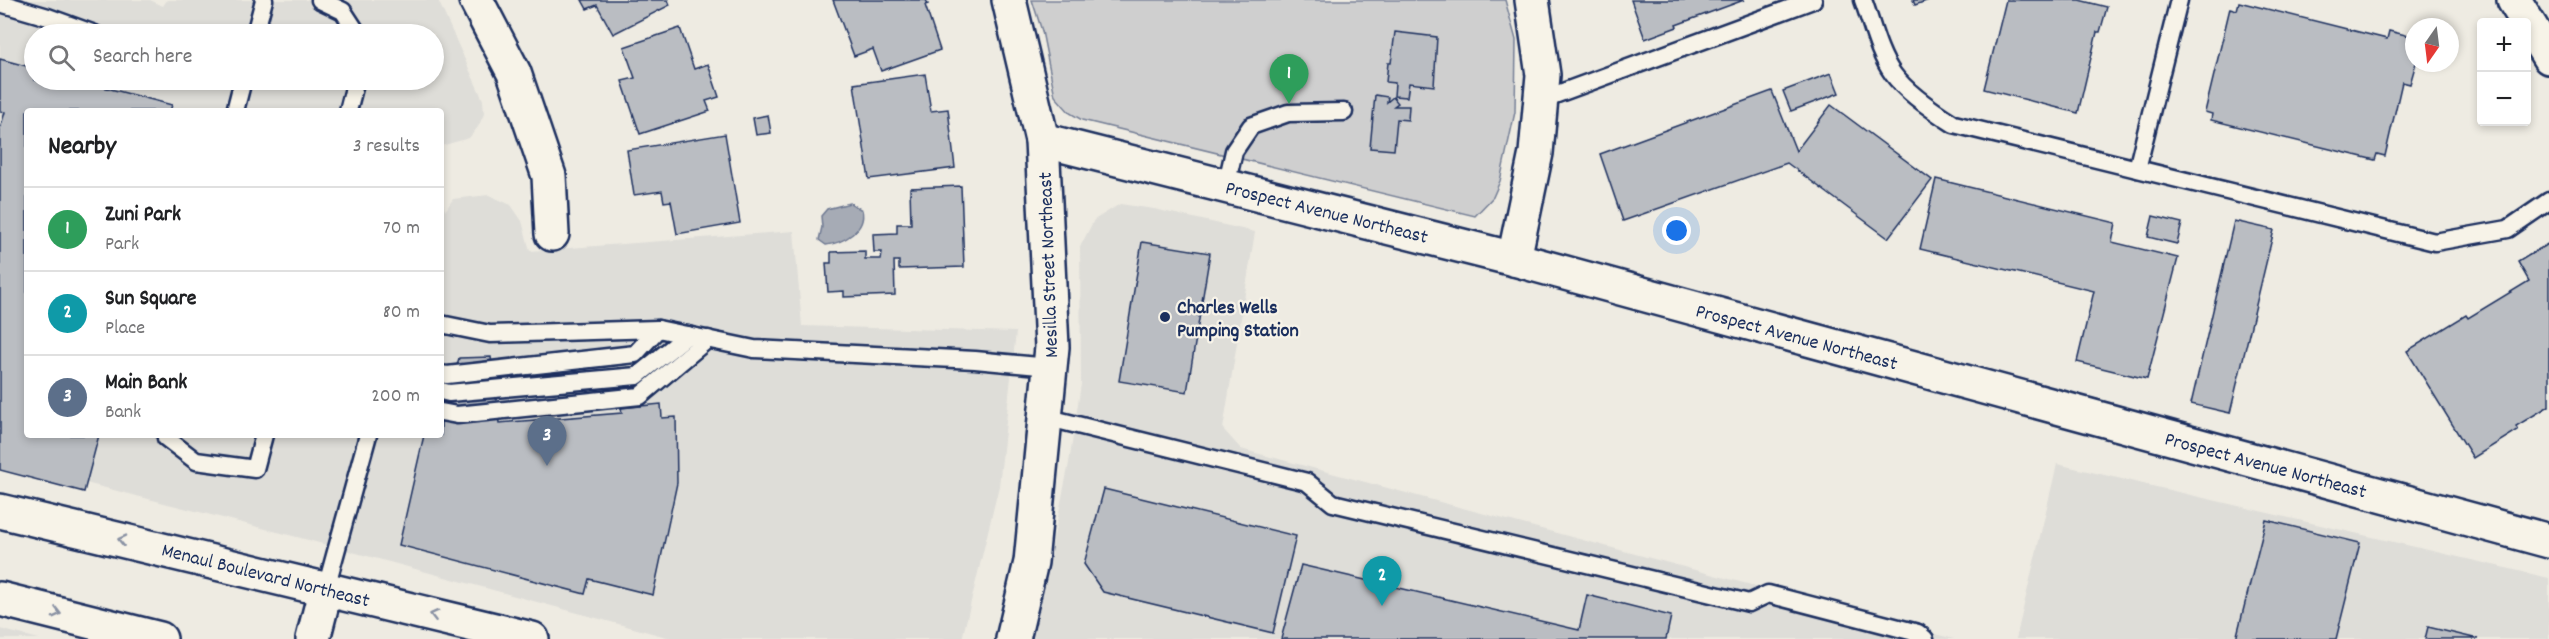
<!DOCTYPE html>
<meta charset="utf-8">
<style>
:root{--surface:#fff;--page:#f6f6f6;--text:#202124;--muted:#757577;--line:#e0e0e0;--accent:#1b2f5e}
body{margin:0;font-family:Dekko,sans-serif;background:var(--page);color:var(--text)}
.controls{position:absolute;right:18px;top:18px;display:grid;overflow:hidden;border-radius:6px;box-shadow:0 3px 9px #0003}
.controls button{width:54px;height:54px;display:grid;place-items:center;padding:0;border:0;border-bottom:2px solid var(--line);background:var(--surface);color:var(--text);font:30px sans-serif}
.compass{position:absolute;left:2405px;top:18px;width:54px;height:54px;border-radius:50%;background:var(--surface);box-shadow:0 3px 9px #0003;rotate:194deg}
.you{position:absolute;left:1677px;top:231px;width:21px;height:21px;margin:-15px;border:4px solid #fff;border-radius:50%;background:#1a73e8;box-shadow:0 0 0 9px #1a73e833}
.badge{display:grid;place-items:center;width:39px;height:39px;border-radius:50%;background:var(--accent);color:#fff;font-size:20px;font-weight:700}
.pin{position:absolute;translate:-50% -50px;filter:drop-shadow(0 2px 3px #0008)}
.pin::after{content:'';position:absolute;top:32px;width:21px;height:18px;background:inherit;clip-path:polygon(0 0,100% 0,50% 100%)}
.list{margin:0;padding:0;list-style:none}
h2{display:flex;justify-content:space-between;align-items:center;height:78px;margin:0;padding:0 24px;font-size:26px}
h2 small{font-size:20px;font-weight:400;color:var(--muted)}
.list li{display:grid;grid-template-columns:39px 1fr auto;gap:18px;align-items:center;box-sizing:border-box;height:84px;padding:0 24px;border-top:2px solid var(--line)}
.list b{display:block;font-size:22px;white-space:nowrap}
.list p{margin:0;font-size:20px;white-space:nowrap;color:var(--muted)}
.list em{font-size:20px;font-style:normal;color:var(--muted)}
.icon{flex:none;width:33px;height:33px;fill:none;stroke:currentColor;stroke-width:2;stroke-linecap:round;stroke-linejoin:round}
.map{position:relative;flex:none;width:2549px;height:639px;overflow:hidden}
.search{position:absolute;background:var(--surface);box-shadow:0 3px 9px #0003;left:24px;top:24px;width:420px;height:66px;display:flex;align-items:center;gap:15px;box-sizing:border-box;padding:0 21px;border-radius:33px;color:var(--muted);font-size:22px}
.panel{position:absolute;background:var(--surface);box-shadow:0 3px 9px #0003;left:24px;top:108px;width:420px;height:330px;border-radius:6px}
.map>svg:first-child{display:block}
.built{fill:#deddd8;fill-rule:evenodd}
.green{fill:#cfcfcf;stroke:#757f96;stroke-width:1.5}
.water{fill:#a6abb5;stroke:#6e7992;stroke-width:1.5}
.building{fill:#babdc2;stroke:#1b2f5e;stroke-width:1.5}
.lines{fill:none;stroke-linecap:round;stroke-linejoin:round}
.lane-casing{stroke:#1b2f5e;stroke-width:21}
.street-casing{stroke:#1b2f5e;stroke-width:38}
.secondary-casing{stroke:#1b2f5e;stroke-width:38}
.lane{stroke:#f7f3e8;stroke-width:16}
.street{stroke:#f7f3e8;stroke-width:33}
.secondary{stroke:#f7f3e8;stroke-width:33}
.oneway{stroke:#8991a3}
.poi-dot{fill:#1b2f5e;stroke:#f7f3e8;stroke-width:2}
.labels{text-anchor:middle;stroke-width:4.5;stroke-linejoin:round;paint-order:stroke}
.street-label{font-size:20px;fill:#1b2f5e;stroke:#f7f3e8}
.poi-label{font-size:20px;font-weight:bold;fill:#1b2f5e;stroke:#f7f3e8;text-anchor:start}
</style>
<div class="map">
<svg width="2549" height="639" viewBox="0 0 2549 639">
<rect width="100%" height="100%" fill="#eeebe2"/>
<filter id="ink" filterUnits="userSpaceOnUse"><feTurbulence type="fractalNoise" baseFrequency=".0167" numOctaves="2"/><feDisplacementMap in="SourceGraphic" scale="12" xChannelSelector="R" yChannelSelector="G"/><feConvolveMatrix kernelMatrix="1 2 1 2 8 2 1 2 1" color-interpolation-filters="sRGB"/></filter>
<g filter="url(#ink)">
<g class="built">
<path d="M0 0H150L163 6 167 0H438L483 100 484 114 478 127 469 138 441 146V111H27V435H441V196L445 211 453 199 489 195 511 205 522 221 530 251 794 231 802 326 1016 332 999 486 962 639H674L297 537 0 461ZM34 34H434V80H34Z"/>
<polygon points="1120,204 1154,209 1255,232 1223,429 1241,449 1954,639 1033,639 1069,463 1081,384 1080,247 1094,220"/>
<polygon points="2057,464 2549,578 2549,639 2016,639"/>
<polygon points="0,629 39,639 0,639"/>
</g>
<polygon class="green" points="1032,0 1505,0 1516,40 1515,112 1500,181 1493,197 1475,216 1082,120 1070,113 1055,96 1042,31"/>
<path class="water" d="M850 203 862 210C867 230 843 243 826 245L819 240 822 227 821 216 827 209Z"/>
<g class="building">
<polygon points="582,0 668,0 670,5 613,34 597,5 587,9"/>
<polygon points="833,0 926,0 928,4 925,5 940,50 881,71 873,49 854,56"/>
<polygon points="1631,0 1744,0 1676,25 1677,27 1645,39"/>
<polygon points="1913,0 1929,0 1915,5"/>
<polygon points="2006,0 2079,0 2107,7 2100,32 2097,32 2078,113 1984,89"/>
<polygon points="2239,2 2387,39 2389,31 2414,37 2416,63 2410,84 2402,82 2385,156 2377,154 2375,160 2211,120 2212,114 2205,112 2230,8 2237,10"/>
<polygon points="680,28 694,69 708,64 719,97 706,101 710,111 640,134 622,81 635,78 624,47"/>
<polygon points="1395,32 1437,37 1434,86 1409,83 1407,97 1394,96 1395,83 1386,82 1388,63 1391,63"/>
<polygon points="0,59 34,68 34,80 76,80 172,105 170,111 27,111 27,435 99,435 84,492 0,470 0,129 5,112 0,111"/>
<polygon points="1831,73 1839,93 1791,111 1783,91"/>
<polygon points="925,74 931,111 948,109 955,168 869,179 854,84"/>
<polygon points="1772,91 1796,151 1831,105 1932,180 1888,238 1787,163 1623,221 1600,154"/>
<polygon points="1375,95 1388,97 1387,102 1393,97 1398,103 1394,106 1409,106 1408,120 1397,119 1394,150 1370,148"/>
<polygon points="768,115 771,133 756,135 753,118"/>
<polygon points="725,134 740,223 677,234 671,201 664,202 662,191 634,195 627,150"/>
<polygon points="1936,179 2116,223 2112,242 2178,258 2147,379 2077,362 2094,291 1920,249"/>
<polygon points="961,186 964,267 899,269 899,261 894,261 895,295 844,297 844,291 828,292 826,263 831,263 831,252 865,251 865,259 881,259 882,252 874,252 873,234 897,233 897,224 911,224 910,188"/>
<polygon points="2153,216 2182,223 2177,244 2148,237"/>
<polygon points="2234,221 2274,230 2230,413 2191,404"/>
<polygon points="1142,242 1210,253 1187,392 1119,381"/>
<polygon points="2549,243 2549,406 2516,426 2518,430 2473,458 2407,351 2466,315 2468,318 2529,281 2518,262"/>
<polygon points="491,357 499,423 622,413 621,408 661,404 662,418 676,417 677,483 653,595 589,579 585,594 399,545 424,435 441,435 441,422 459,358"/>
<polygon points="1104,489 1296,536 1273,633 1103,592 1084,564"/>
<polygon points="2266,520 2360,543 2336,639 2236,639"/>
<polygon points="1301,565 1579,630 1587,595 1671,616 1666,639 1281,639"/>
<polygon points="2428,627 2478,639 2425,639"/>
</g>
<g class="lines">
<defs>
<g id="lane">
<polyline points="320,0 343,11 358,34"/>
<path d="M1863 0C1872 24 1878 53 1893 74 1906 92 1935 112 1954 124L2435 242 2508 229 2549 201"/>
<polyline points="0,3 48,17 95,34"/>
<polyline points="255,34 264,0"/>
<polyline points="1541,100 1813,0"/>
<polyline points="235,111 243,80"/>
<polyline points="348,111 356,80"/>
<polyline points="2137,169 2179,0"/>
<polyline points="1226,186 1234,151 1251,126 1288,113 1344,112"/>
<polyline points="441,324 490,334 658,329 754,349 975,360 1050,367"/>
<polyline points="441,374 447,375 635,354 658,329"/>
<polyline points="441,391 449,393 637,376 688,335"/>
<polyline points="441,412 457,415 640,396 708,339"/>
<polyline points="1045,417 1307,482 1333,503 1749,603 1768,594 1918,633 1925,639"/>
<polyline points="166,435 166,438 196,461 255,469 264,435"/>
<polyline points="326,588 368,435"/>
</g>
<g id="street">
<polyline points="476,0 514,73 549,176 552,234"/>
<polyline points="1009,0 1042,140 1052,347 1031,562 1013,639"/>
<polyline points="2514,0 2549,57"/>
<polyline points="1042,140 1514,259 2549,541"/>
<polyline points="1514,259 1536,153 1543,75 1532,0"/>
<polyline points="313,639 326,588"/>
</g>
<g id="secondary">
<polyline points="0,511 532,639"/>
<polyline points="0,599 160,639"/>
</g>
</defs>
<use href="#lane" class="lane-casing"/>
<use href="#street" class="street-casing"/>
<use href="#secondary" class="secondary-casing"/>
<use href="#lane" class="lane"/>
<use href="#street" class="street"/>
<use href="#secondary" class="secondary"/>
</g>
<defs><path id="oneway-chevron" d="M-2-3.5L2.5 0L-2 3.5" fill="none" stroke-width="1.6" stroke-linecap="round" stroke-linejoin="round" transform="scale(1.5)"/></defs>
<g class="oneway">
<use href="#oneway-chevron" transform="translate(122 540) rotate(-167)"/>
<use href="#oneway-chevron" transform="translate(57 613) rotate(14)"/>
<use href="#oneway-chevron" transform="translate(434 615) rotate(-166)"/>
</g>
</g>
<circle class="poi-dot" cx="1165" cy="317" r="6"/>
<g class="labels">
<g class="street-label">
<text transform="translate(1327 211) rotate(14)" y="7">Prospect Avenue Northeast</text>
<text transform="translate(1047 265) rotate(-92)" y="7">Mesilla Street Northeast</text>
<text transform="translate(1797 336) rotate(15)" y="7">Prospect Avenue Northeast</text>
<text transform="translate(2266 464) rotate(15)" y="7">Prospect Avenue Northeast</text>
<text transform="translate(266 574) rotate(14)" y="7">Menaul Boulevard Northeast</text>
</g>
<g class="poi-label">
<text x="1177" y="313">Charles Wells<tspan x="1177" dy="23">Pumping Station</tspan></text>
</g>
</g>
</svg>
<div class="controls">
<button>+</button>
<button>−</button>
</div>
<svg class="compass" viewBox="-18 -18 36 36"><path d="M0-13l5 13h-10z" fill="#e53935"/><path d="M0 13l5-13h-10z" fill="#757577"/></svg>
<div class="you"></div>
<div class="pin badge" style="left:1289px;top:104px;background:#2e9e5b">1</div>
<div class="pin badge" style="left:1382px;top:606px;background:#0f9aa8">2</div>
<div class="pin badge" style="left:547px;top:466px;background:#5c6f8a">3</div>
<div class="search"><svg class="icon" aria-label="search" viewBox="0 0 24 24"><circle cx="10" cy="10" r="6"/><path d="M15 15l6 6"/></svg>Search here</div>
<section class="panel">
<h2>Nearby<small>3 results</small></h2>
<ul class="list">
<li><span class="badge" style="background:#2e9e5b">1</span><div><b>Zuni Park</b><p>Park</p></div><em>70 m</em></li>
<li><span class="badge" style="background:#0f9aa8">2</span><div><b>Sun Square</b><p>Place</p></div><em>80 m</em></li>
<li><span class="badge" style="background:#5c6f8a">3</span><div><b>Main Bank</b><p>Bank</p></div><em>200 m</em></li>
</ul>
</section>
</div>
